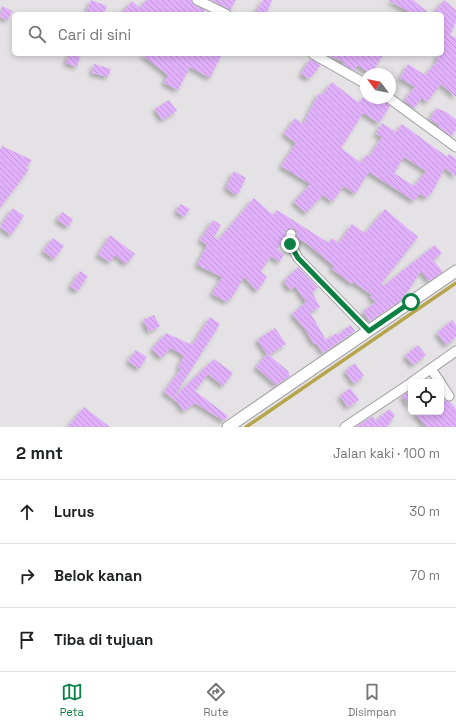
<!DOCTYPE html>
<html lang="id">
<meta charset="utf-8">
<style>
:root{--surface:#fff;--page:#f6f6f6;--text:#202124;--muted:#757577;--line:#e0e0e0;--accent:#0b8043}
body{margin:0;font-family:"Space Grotesk",sans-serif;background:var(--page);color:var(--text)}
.controls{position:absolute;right:12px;bottom:12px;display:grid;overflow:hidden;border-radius:6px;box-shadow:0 2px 6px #0003}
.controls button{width:36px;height:36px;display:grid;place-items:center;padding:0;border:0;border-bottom:1px solid var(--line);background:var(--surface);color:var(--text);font:20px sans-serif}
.compass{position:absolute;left:360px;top:68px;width:36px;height:36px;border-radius:50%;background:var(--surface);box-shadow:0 2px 6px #0003;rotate:302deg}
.stop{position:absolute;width:12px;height:12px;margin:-9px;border:3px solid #0b8043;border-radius:50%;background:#fff}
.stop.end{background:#0b8043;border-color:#fff;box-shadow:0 1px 4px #0008}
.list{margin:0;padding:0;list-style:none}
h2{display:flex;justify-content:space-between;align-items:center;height:52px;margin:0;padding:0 16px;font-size:17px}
h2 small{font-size:13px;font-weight:400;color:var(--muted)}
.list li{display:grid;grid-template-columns:26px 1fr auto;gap:12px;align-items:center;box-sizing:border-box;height:64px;padding:0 16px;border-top:1px solid var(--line)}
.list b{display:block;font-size:15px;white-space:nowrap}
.list em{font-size:13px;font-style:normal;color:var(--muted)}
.icon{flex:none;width:22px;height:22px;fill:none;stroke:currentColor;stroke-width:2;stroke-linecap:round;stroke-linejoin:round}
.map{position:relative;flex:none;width:456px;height:427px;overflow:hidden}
.search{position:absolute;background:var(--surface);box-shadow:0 2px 6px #0003;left:12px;right:12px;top:12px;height:44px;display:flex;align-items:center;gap:10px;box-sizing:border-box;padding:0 14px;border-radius:6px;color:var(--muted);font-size:15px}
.sheet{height:244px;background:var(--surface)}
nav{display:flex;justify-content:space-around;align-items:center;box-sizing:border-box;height:56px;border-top:1px solid var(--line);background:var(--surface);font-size:11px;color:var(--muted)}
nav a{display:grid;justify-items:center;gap:2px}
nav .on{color:var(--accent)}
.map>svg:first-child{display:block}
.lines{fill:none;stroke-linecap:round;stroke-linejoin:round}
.stream{stroke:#b7a54b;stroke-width:3.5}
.building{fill:url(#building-back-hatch);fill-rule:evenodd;filter:url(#shadow)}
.minor-casing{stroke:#9e9d9f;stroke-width:11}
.tertiary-casing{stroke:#9e9d9f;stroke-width:13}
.minor{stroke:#fff;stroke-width:9}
.tertiary{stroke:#fff;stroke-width:11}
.route{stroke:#0b8043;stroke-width:5}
</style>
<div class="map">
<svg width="456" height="427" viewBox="0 0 456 427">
<defs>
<pattern id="building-back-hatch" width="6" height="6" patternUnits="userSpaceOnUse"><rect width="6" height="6" fill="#e1b0fa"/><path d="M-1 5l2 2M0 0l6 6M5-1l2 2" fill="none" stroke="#c197d6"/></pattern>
<filter id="shadow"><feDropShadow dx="-3" dy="3" stdDeviation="2" flood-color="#0004"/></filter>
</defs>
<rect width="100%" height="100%" fill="#e4e2e4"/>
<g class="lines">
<polyline class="stream" points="246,427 456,283"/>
</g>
<g class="building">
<polygon points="91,0 107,6 103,14 94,14 87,11"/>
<polygon points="146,0 191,0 194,5 205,10 202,14 121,14 132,1 140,8"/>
<polygon points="211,0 236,0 230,10"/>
<polygon points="263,0 272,0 268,10 266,14 255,14"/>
<polygon points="388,0 413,0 430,14 413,14"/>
<polygon points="444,0 456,10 456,22 450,35 456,38 456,97 441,84 427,102 422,98 414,108 404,100 415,87 400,78 408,64 425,75 438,60 436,59 439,54 442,54 442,14 433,14"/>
<polygon points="2,6 12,11 8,20 0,17"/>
<polygon points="69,54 81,54 77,67 66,63"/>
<polygon points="141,54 222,54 210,78 190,67 178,90 164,83 168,75"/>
<polygon points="325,54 384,54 375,67 383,74 371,74 357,65 355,71 343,64 344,62"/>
<polygon points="310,59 321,65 309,79 301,74"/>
<polygon points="94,64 111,69 108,77 92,73"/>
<path d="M332 82 359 103 362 98H381L390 106 379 123 363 113 341 148 361 163 366 155 369 157 382 137 376 134 382 123 396 132 402 124 447 157 449 154 456 159V177L445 168 431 194 430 193 427 198 419 194 414 201 369 172 355 194 344 186 332 202 323 195 306 213 294 202 310 184 281 166 296 143 284 134 295 118 303 124 319 93 322 95ZM404 157 426 171 414 186 394 173Z"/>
<polygon points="169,100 177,111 162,120 155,109"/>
<polygon points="436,108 448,113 456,120 456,130 451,136 438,126 439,124 430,120"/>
<polygon points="2,146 32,160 26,168 29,169 0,208 0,150"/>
<polygon points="234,171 246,178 238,194 234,194 226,187"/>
<polygon points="254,198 273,215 277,210 329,243 332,238 339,243 352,224 365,233 385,209 418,237 381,284 383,286 435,245 442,253 433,260 443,272 429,281 421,271 402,300 370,321 363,311 376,302 370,297 372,295 353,282 352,284 332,269 334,266 306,243 297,238 296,231 291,228 286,231 285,238 277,249 284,255 279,262 271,256 261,271 267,277 257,291 244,277 231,299 229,298 227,302 212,294 222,277 197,265 207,245 200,240 213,220 221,225 214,237 218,240"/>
<polygon points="181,204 190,209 184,217 176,211"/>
<polygon points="13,208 24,216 11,235 0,227"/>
<polygon points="62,212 73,219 68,227 57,220"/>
<polygon points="110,235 135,254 126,264 115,255 110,262 98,255"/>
<polygon points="53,238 64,246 54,259 43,251"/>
<polygon points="298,267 318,288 312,292 320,307 310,312 326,340 337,333 338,335 350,325 355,331 323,353 316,343 314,344 305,329 292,314 306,302 295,286 291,290 285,284 285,280"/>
<polygon points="80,271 88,276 78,291 70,287"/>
<polygon points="154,315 160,326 149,332 143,320"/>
<polygon points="210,317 220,324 173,398 214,359 233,373 223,386 208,374 195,391 228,416 224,421 195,403 184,411 177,402 164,392 181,369 178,367 184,356 171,348 161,358 152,349 166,333 192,345"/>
<polygon points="452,320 456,325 456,337 446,345 437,333"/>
<polygon points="275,328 286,344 269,355 288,371 290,376 276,385 256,367 267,354 257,340"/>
<polygon points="418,345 426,355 413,365 405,356"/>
<polygon points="136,350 147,357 139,369 128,361"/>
<polygon points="355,363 364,376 354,384 345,371"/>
<polygon points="350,388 359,400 348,407 340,396"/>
<polygon points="411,390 411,408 402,396"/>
<polygon points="445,400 450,402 456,409 456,427 426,427 414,412 441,412 441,404"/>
<polygon points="84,407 110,427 68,427"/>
<polygon points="389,409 395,415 387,427 356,427 373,416 376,421"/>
</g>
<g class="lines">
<defs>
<g id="minor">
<polyline points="197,0 226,14"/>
<polyline points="313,54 366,84"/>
<polyline points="389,98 456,147"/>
<polyline points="291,234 290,244 298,258 369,331"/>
<polyline points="431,369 440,382"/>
<polyline points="412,382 456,351"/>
<polyline points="441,384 449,396"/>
<polyline points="345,427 411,383"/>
</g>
<polyline id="tertiary" points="228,427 456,271"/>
</defs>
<use href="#minor" class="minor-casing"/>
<use href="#tertiary" class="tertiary-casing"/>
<use href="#minor" class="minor"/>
<use href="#tertiary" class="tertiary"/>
</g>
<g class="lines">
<polyline class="route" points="290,244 298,258 369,331 411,302"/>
</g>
</svg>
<div class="controls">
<button><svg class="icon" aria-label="locate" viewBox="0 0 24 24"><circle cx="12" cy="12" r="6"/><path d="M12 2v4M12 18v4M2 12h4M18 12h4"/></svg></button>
</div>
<svg class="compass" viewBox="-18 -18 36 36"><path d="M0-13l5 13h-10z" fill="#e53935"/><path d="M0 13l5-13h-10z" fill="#757577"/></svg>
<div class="stop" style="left:411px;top:302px"></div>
<div class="stop end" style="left:290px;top:244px"></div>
<div class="search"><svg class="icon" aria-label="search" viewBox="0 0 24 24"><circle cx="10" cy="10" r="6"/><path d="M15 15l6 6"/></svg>Cari di sini</div>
</div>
<section class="sheet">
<h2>2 mnt<small>Jalan kaki · 100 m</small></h2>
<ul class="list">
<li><svg class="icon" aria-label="ahead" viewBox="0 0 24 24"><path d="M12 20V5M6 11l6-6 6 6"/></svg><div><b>Lurus</b></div><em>30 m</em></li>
<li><svg class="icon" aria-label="right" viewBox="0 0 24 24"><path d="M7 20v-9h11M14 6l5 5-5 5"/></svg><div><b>Belok kanan</b></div><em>70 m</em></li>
<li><svg class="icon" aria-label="arrive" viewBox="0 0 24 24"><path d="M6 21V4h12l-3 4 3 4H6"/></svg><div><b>Tiba di tujuan</b></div></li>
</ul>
</section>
<nav>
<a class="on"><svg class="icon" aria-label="map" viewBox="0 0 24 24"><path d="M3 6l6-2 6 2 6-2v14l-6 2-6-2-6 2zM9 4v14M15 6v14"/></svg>Peta</a>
<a><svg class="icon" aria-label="directions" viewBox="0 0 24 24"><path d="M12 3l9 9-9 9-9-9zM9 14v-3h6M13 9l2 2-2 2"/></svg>Rute</a>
<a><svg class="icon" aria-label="saved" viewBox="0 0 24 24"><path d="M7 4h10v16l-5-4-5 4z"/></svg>Disimpan</a>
</nav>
